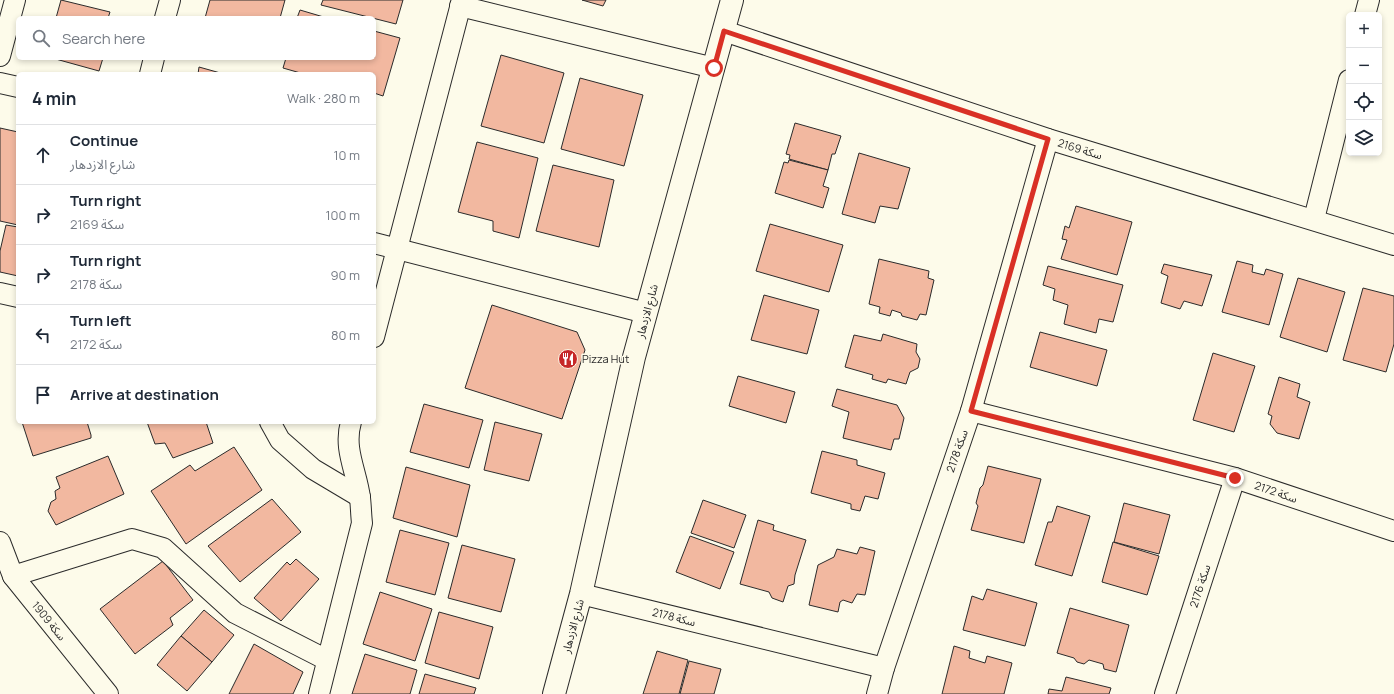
<!DOCTYPE html>
<meta charset="utf-8">
<style>
:root{--surface:#fff;--page:#f6f6f7;--text:#1f2937;--muted:#747a83;--line:#e0e1e3}
body{margin:0;font-family:Manrope,"Noto Sans Arabic",sans-serif;background:var(--page);color:var(--text)}
.controls{position:absolute;right:12px;top:12px;display:grid;overflow:hidden;border-radius:6px;box-shadow:0 2px 6px #0003}
.controls button{width:36px;height:36px;display:grid;place-items:center;padding:0;border:0;border-bottom:1px solid var(--line);background:var(--surface);color:var(--text);font:20px sans-serif}
.stop{position:absolute;width:12px;height:12px;margin:-9px;border:3px solid #d93025;border-radius:50%;background:#fff}
.stop.end{background:#d93025;border-color:#fff;box-shadow:0 1px 4px #0008}
.list{margin:0;padding:0;list-style:none}
h2{display:flex;justify-content:space-between;align-items:center;height:52px;margin:0;padding:0 16px;font-size:17px}
h2 small{font-size:13px;font-weight:400;color:var(--muted)}
.list li{display:grid;grid-template-columns:26px 1fr auto;gap:12px;align-items:center;box-sizing:border-box;height:60px;padding:0 16px;border-top:1px solid var(--line)}
.list b{display:block;font-size:15px;white-space:nowrap}
.list p{margin:0;font-size:13px;white-space:nowrap;color:var(--muted)}
.list em{font-size:13px;font-style:normal;color:var(--muted)}
.icon{flex:none;width:22px;height:22px;fill:none;stroke:currentColor;stroke-width:2;stroke-linecap:round;stroke-linejoin:round}
.map{position:relative;flex:none;width:1394px;height:694px;overflow:hidden}
.search{position:absolute;background:var(--surface);box-shadow:0 2px 6px #0003;left:16px;top:16px;width:360px;height:44px;display:flex;align-items:center;gap:10px;box-sizing:border-box;padding:0 14px;border-radius:6px;color:var(--muted);font-size:15px}
.panel{position:absolute;background:var(--surface);box-shadow:0 2px 6px #0003;left:16px;top:72px;width:360px;height:352px;border-radius:6px}
.map>svg:first-child{display:block}
.building{fill:#f2b8a0;stroke:#2b2b2b}
.lines{fill:none;stroke-linecap:round;stroke-linejoin:round}
.minor-casing{stroke:#2b2b2b;stroke-width:22}
.tertiary-casing{stroke:#2b2b2b;stroke-width:24}
.minor{stroke:#fdfbea;stroke-width:20}
.tertiary{stroke:#fdfbea;stroke-width:22}
.route{stroke:#d93025;stroke-width:5}
.labels{text-anchor:middle;stroke-width:3;stroke-linejoin:round;paint-order:stroke}
.street-label{font-size:11px;fill:#2b2b2b;stroke:#fdfbea}
.poi-label{font-size:11px;fill:#2b2b2b;stroke:#fdfbea;text-anchor:start}
</style>
<div class="map">
<svg width="1394" height="694" viewBox="0 0 1394 694">
<rect width="100%" height="100%" fill="#fdfbea"/>
<g class="building">
<polygon points="61,0 110,12 108,18 56,18"/>
<polygon points="210,0 285,0 280,18 205,18"/>
<polygon points="323,0 403,0 396,24 321,5"/>
<polygon points="582,0 606,0 603,6"/>
<polygon points="300,10 327,18 297,18"/>
<polygon points="374,31 400,38 383,96 374,93 374,74 304,74 283,68 286,58 374,58"/>
<polygon points="501,55 564,73 544,143 481,126"/>
<polygon points="52,58 103,58 99,71"/>
<polygon points="199,67 224,74 198,74"/>
<polygon points="580,78 643,95 624,166 561,149"/>
<polygon points="795,123 841,136 835,154 832,154 828,170 789,159 790,155 786,154"/>
<polygon points="0,128 18,132 18,225 0,221"/>
<polygon points="477,142 538,158 519,238 493,231 493,221 458,212"/>
<polygon points="859,153 910,168 898,209 880,206 875,223 842,214"/>
<polygon points="789,160 828,170 823,186 829,188 823,208 775,193 784,162 788,163"/>
<polygon points="553,165 614,180 599,247 536,231"/>
<polygon points="1076,206 1132,222 1117,275 1061,259 1067,240 1062,239 1065,226 1069,228"/>
<polygon points="770,224 843,245 829,292 756,271"/>
<polygon points="6,225 18,227 18,276 0,272 0,251"/>
<polygon points="879,259 929,271 928,278 934,280 926,315 920,314 917,320 902,316 901,313 892,310 890,316 879,313 880,307 869,304"/>
<polygon points="1237,261 1253,265 1252,272 1264,275 1266,269 1283,274 1269,325 1222,312"/>
<polygon points="1164,264 1212,275 1202,306 1184,301 1180,309 1161,303 1168,276 1161,273"/>
<polygon points="1048,266 1123,285 1113,322 1099,319 1096,333 1064,324 1068,305 1053,300 1055,289 1043,285"/>
<polygon points="1298,278 1345,292 1327,352 1280,337"/>
<polygon points="1363,288 1394,296 1394,344 1386,372 1343,360"/>
<polygon points="764,295 819,310 807,354 751,340"/>
<polygon points="492,305 577,332 585,350 562,419 465,388"/>
<polygon points="1040,332 1107,350 1097,386 1030,367"/>
<polygon points="883,334 917,344 916,352 920,359 918,368 910,372 906,384 888,379 886,383 872,379 873,375 845,367 854,335 881,341"/>
<polygon points="1213,353 1255,366 1234,432 1193,420"/>
<polygon points="738,376 795,392 786,423 729,406"/>
<polygon points="1279,377 1300,384 1297,397 1310,402 1299,439 1277,433 1270,424 1272,416 1268,414"/>
<polygon points="837,389 897,405 904,418 899,439 894,439 891,450 843,438 849,412 832,406"/>
<polygon points="424,404 483,420 469,468 410,452"/>
<polygon points="22,422 87,422 91,435 91,438 33,456"/>
<polygon points="147,422 206,422 213,443 173,458 165,443 155,444"/>
<polygon points="495,422 542,434 529,481 484,470"/>
<polygon points="234,447 262,490 186,544 151,491 190,465 195,471"/>
<polygon points="822,451 857,460 857,465 885,473 878,499 865,496 860,511 851,509 851,504 811,493"/>
<polygon points="108,456 124,494 56,525 48,511 51,502 56,499 55,491 60,488 56,477"/>
<polygon points="988,466 1041,479 1024,543 971,530 978,506 976,503 980,488 983,485"/>
<polygon points="406,467 470,485 457,537 393,518"/>
<polygon points="272,499 301,532 240,582 208,546"/>
<polygon points="703,500 746,515 734,548 691,533"/>
<polygon points="1124,503 1170,515 1159,554 1114,542"/>
<polygon points="1057,506 1090,516 1072,576 1035,565 1048,522 1052,522"/>
<polygon points="758,520 774,525 773,530 806,540 795,575 794,584 788,586 783,602 772,598 769,592 740,584"/>
<polygon points="400,530 449,543 435,595 386,582"/>
<polygon points="690,536 734,552 720,589 676,572"/>
<polygon points="1113,542 1159,556 1147,595 1102,582"/>
<polygon points="462,545 515,559 501,612 448,598"/>
<polygon points="860,547 875,551 865,595 857,594 852,603 843,600 840,602 838,612 809,605 818,565 834,557 837,549 857,554"/>
<polygon points="296,559 319,579 281,621 254,598 287,562 290,565"/>
<polygon points="163,561 193,600 170,618 173,625 135,654 100,609"/>
<polygon points="987,589 1037,603 1025,646 963,630 972,596 983,600"/>
<polygon points="380,592 432,609 415,661 363,644"/>
<polygon points="1070,608 1129,625 1116,672 1104,669 1103,664 1089,660 1084,664 1077,662 1074,658 1057,653"/>
<polygon points="204,610 234,635 212,662 181,636"/>
<polygon points="439,612 493,627 479,679 425,663"/>
<polygon points="181,636 212,662 187,691 157,665"/>
<polygon points="254,644 303,672 293,694 229,694"/>
<polygon points="954,646 970,651 969,658 985,663 987,656 1012,663 1004,694 942,694"/>
<polygon points="657,651 688,660 679,694 643,694"/>
<polygon points="365,654 417,670 410,694 352,694"/>
<polygon points="689,661 721,669 714,694 680,694"/>
<polygon points="425,674 476,688 474,694 419,694"/>
<polygon points="1066,677 1111,688 1109,694 1048,694 1049,689 1062,691"/>
</g>
<g class="lines">
<defs>
<g id="minor">
<polyline points="460,6 714,68"/>
<polyline points="1365,15 1369,0"/>
<polyline points="165,18 170,0"/>
<polyline points="724,31 1048,139 1394,245"/>
<polyline points="0,56 15,0"/>
<polyline points="150,74 154,58"/>
<polyline points="0,83 18,87"/>
<polyline points="1314,219 1349,80"/>
<polyline points="374,243 646,313"/>
<polyline points="0,293 18,297"/>
<polyline points="374,337 462,0"/>
<polyline points="971,411 1235,478 1394,531"/>
<polyline points="270,422 280,440 313,469 360,497"/>
<polyline points="0,542 13,576 108,694"/>
<polyline points="13,576 132,539 163,548 235,613 327,660"/>
<polyline points="581,594 884,668"/>
<path d="M319 694 362 523C361 515 361 506 360 498 357 472 343 449 351 422"/>
<polyline points="877,694 884,668 971,411 1048,139"/>
<polyline points="1165,694 1235,478"/>
</g>
<polyline id="tertiary" points="554,694 581,594 634,357 732,0"/>
</defs>
<use href="#minor" class="minor-casing"/>
<use href="#tertiary" class="tertiary-casing"/>
<use href="#minor" class="minor"/>
<use href="#tertiary" class="tertiary"/>
</g>
<g class="lines">
<polyline class="route" points="714,68 724,31 1048,139 971,411 1235,478"/>
</g>
<defs>
<symbol id="restaurant-disc" viewBox="-11 -11 22 22"><circle r="9.5" fill="#c62828" stroke="#fdfbea"/><path d="M-5-6h1v4h1v-4h1v4h1v-4h1v5L-1.5 .5V6h-2V.5L-5-1ZM5-6V6H3V1.5H1.5Q1.5-4 5-6Z" fill="#fff"/></symbol>
</defs>
<g fill-rule="evenodd">
<use href="#restaurant-disc" x="557" y="348" width="22" height="22"/>
</g>
<g class="labels">
<g class="street-label">
<text transform="translate(1080 149) rotate(17)" y="4">سكة 2169</text>
<text transform="translate(647 311) rotate(-75)" y="4">شارع الازدهار</text>
<text transform="translate(957 451) rotate(-71)" y="4">سكة 2178</text>
<text transform="translate(1276 492) rotate(19)" y="4">سكة 2172</text>
<text transform="translate(1200 586) rotate(-72)" y="4">سكة 2176</text>
<text transform="translate(674 617) rotate(14)" y="4">سكة 2178</text>
<text transform="translate(49 621) rotate(51)" y="4">سكة 1909</text>
<text transform="translate(573 626) rotate(-75)" y="4">شارع الازدهار</text>
</g>
<g class="poi-label">
<text x="582" y="363">Pizza Hut</text>
</g>
</g>
</svg>
<div class="controls">
<button>+</button>
<button>−</button>
<button><svg class="icon" aria-label="locate" viewBox="0 0 24 24"><circle cx="12" cy="12" r="6"/><path d="M12 2v4M12 18v4M2 12h4M18 12h4"/></svg></button>
<button><svg class="icon" aria-label="layers" viewBox="0 0 24 24"><path d="M12 4l9 5-9 5-9-5zM3 14l9 5 9-5"/></svg></button>
</div>
<div class="stop" style="left:714px;top:68px"></div>
<div class="stop end" style="left:1235px;top:478px"></div>
<div class="search"><svg class="icon" aria-label="search" viewBox="0 0 24 24"><circle cx="10" cy="10" r="6"/><path d="M15 15l6 6"/></svg>Search here</div>
<section class="panel">
<h2>4 min<small>Walk · 280 m</small></h2>
<ul class="list">
<li><svg class="icon" aria-label="ahead" viewBox="0 0 24 24"><path d="M12 20V5M6 11l6-6 6 6"/></svg><div><b>Continue</b><p>شارع الازدهار</p></div><em>10 m</em></li>
<li><svg class="icon" aria-label="right" viewBox="0 0 24 24"><path d="M7 20v-9h11M14 6l5 5-5 5"/></svg><div><b>Turn right</b><p>سكة 2169</p></div><em>100 m</em></li>
<li><svg class="icon" aria-label="right" viewBox="0 0 24 24"><path d="M7 20v-9h11M14 6l5 5-5 5"/></svg><div><b>Turn right</b><p>سكة 2178</p></div><em>90 m</em></li>
<li><svg class="icon" aria-label="left" viewBox="0 0 24 24"><path d="M17 20v-9H6M10 6l-5 5 5 5"/></svg><div><b>Turn left</b><p>سكة 2172</p></div><em>80 m</em></li>
<li><svg class="icon" aria-label="arrive" viewBox="0 0 24 24"><path d="M6 21V4h12l-3 4 3 4H6"/></svg><div><b>Arrive at destination</b></div></li>
</ul>
</section>
</div>
